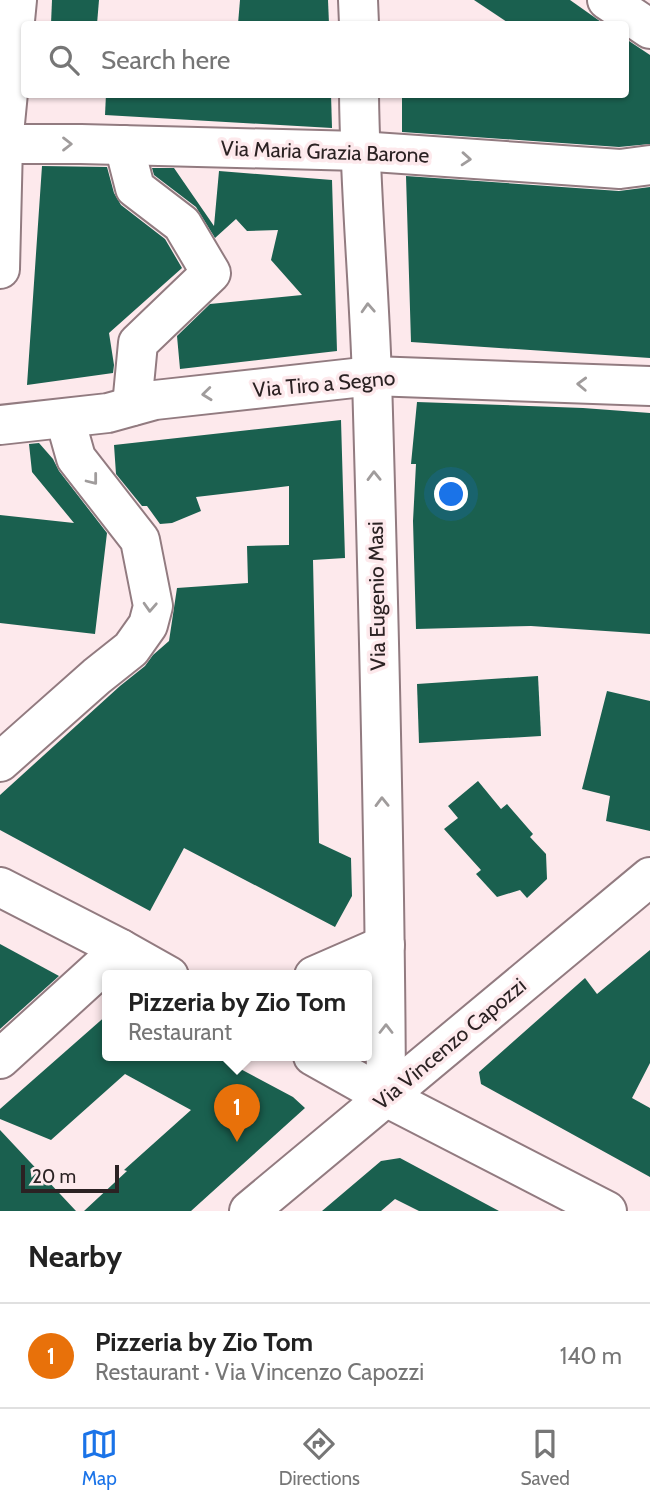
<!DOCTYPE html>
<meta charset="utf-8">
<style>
:root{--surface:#fff;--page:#f2f2f2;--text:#222;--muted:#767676;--line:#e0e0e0;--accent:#1a73e8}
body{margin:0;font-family:Cabin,sans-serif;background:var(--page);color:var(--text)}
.scale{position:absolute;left:21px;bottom:18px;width:98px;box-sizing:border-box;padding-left:7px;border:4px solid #2b2223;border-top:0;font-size:19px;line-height:24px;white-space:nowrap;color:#2b2223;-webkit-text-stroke:5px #fde9ec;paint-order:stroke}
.you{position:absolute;left:452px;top:495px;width:24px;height:24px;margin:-18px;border:5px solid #fff;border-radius:50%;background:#1a73e8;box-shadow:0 0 0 10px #1a73e833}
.badge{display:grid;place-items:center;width:46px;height:46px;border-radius:50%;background:var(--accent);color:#fff;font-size:23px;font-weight:700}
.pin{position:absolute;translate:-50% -58px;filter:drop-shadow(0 2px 4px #0008)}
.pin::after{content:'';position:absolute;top:37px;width:24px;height:21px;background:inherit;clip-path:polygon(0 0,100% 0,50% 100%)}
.popup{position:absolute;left:102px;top:970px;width:270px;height:91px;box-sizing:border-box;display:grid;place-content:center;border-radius:7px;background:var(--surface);filter:drop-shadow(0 2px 5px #0005);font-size:23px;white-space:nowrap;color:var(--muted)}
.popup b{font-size:26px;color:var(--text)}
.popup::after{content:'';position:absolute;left:50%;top:100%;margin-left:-14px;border:14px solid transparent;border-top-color:var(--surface)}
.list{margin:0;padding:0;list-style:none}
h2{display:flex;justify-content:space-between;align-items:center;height:91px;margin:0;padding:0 28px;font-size:30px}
h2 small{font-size:23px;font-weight:400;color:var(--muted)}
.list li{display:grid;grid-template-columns:46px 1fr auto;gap:21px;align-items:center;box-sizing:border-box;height:105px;padding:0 28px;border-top:2px solid var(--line)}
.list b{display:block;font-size:26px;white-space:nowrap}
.list p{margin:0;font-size:23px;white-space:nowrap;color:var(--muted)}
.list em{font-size:23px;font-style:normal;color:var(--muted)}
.icon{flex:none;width:38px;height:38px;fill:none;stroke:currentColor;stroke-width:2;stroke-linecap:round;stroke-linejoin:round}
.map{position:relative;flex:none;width:650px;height:1211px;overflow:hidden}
.search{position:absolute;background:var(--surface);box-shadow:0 2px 5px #0004;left:21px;right:21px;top:21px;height:77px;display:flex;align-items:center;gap:18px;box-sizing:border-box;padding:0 24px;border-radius:7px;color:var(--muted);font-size:26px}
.sheet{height:196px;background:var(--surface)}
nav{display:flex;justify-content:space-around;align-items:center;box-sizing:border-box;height:98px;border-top:2px solid var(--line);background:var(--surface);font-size:19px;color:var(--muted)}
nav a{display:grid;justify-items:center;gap:4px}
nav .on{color:var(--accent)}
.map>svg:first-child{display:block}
.building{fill:#1a604f}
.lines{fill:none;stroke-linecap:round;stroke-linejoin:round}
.minor-casing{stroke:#927b80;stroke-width:42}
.minor{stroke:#fff;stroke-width:38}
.oneway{stroke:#a09c9c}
.labels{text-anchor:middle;stroke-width:7;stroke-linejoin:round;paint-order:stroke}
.street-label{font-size:21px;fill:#2b2223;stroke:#fde9ec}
</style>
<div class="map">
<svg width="650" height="1211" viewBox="0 0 650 1211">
<rect width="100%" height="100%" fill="#fde9ec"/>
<g class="building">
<polygon points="52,0 99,0 97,24 51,24"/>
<polygon points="240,0 328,0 329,24 238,24"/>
<polygon points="474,0 570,0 604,24 510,24"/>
<polygon points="626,39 650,55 650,144 619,147 402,132 402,94 626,94"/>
<polygon points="106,94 331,94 332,128 105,115"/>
<polygon points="42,166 107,167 114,193 121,205 165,239 182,268 109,333 114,365 113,373 27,385"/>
<polygon points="152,168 174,168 214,226 219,171 332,180 337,351 180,369 177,336 210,304 302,295 271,260 278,230 247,231 236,219 215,238 196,207 154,175"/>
<polygon points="406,176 619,191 650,187 650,358 411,342"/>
<polygon points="417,402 583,408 650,413 650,634 531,626 416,629 413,521 416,464 411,464"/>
<polygon points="341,420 345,558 313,560 319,843 351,858 352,896 335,927 184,848 150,911 0,830 0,795 120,686 145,666 153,655 169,641 177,588 248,583 247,546 289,545 289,486 196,497 201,511 172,523 160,524 147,506 142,506 116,474 114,445"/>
<polygon points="39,443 53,459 59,471 107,533 95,634 0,623 0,515 74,523 32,472 29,444"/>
<polygon points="538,676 541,736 419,743 417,684"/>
<polygon points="607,691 650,701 650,831 606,821 610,796 582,789"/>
<polygon points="478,781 501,809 507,804 533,834 530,837 546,854 547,879 527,898 520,890 497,897 476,874 481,870 444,829 458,818 448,806"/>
<polygon points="0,944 59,976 0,1029"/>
<polygon points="650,950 650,1063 632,1098 650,1108 650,1177 481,1084 479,1072 585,978 597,994"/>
<polygon points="108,1014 108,1056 216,1056 293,1097 305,1108 191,1211 84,1211 127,1171 124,1170 191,1110 125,1074 51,1140 0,1119 0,1109"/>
<polygon points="0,1130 76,1211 0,1211"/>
<polygon points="400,1158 499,1211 419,1211 395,1199 381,1211 322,1211 381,1161"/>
</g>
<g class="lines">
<defs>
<g id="minor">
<polyline points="358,0 359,24"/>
<polyline points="607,0 650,29"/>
<path d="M359 94C360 190 369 284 372 379 379 619 385 858 386 1097"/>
<polyline points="124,145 135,188 182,224 211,273 138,343 132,406"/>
<polyline points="0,147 3,144 81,144 359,151 620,169 650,165"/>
<polyline points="0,269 3,144 17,0"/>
<polyline points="0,425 108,413 155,400 372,376 650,386"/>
<polyline points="0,762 97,676 131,649 148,625 153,606 140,540 76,458 65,419"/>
<polyline points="0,887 121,949 169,976"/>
<polyline points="314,976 385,945"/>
<polyline points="313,1056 386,1097 607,1211"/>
<polyline points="0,1059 121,949"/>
<polyline points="249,1211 650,877"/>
</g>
</defs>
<use href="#minor" class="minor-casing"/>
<use href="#minor" class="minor"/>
</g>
<defs><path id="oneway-chevron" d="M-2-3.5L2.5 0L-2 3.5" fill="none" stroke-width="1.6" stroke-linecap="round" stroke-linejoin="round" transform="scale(1.75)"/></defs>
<g class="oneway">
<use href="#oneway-chevron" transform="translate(67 144)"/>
<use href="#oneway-chevron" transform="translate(466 159) rotate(4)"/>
<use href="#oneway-chevron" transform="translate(368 308) rotate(-93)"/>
<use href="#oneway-chevron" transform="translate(582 384) rotate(-178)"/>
<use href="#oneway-chevron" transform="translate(207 394) rotate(174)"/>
<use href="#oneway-chevron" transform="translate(374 476) rotate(-91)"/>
<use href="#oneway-chevron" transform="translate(93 480) rotate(52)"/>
<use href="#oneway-chevron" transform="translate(150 607) rotate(93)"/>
<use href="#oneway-chevron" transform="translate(382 802) rotate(-91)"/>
<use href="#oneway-chevron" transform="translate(386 1029) rotate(-90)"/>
</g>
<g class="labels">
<g class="street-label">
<text transform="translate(325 152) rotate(2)" y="7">Via Maria Grazia Barone</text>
<text transform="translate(324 384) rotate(-5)" y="7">Via Tiro a Segno</text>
<text transform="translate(377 596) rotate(-91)" y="7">Via Eugenio Masi</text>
<text transform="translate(450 1044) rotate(-40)" y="7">Via Vincenzo Capozzi</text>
</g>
</g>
</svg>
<div class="scale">20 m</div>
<div class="you"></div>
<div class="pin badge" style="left:237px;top:1142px;background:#e8710a">1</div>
<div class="popup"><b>Pizzeria by Zio Tom</b>Restaurant</div>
<div class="search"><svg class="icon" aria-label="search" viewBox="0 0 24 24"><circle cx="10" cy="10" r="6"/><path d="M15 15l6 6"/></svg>Search here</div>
</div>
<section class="sheet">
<h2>Nearby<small></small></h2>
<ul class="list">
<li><span class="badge" style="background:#e8710a">1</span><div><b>Pizzeria by Zio Tom</b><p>Restaurant · Via Vincenzo Capozzi</p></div><em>140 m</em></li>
</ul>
</section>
<nav>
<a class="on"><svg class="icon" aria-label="map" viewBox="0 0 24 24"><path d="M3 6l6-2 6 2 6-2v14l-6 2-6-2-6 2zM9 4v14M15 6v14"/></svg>Map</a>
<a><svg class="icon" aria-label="directions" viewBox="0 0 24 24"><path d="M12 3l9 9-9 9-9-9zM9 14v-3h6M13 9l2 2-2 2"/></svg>Directions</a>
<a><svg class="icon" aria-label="saved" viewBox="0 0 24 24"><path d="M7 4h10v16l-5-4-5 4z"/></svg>Saved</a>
</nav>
